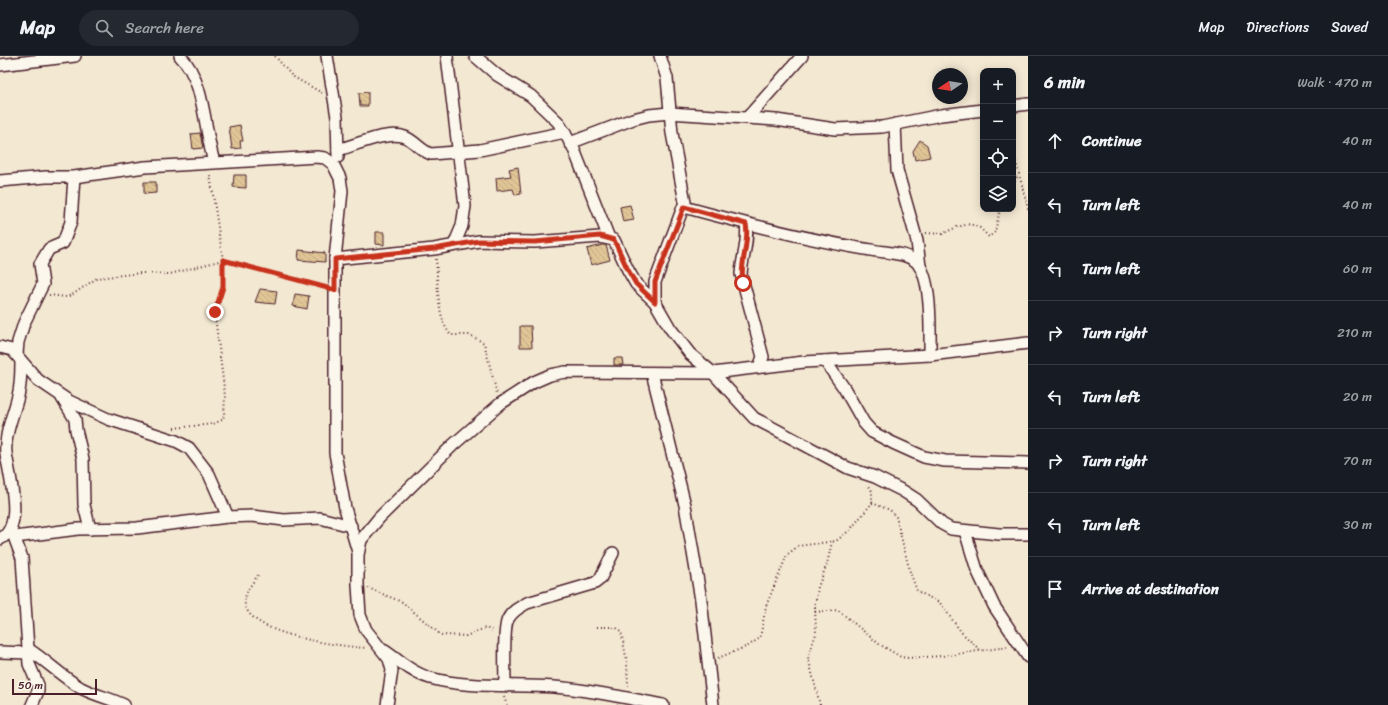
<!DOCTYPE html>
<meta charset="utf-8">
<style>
:root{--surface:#171b24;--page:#242831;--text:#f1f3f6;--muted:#9ea1a6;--line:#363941}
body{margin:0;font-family:Sriracha,sans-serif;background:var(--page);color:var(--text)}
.controls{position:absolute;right:12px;top:12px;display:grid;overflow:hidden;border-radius:8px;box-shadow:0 2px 10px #0003}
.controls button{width:36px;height:36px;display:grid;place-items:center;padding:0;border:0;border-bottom:1px solid var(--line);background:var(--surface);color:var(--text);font:20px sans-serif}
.compass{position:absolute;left:932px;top:12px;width:36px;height:36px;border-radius:50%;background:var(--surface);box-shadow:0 2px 10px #0003;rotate:258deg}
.scale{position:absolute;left:12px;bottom:10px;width:85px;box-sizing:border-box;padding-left:4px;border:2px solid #4a1f2b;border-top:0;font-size:11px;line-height:14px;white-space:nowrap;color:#4a1f2b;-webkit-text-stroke:3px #fbf7ec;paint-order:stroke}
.stop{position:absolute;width:12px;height:12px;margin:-9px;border:3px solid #c8321e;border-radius:50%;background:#fff}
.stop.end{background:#c8321e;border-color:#fff;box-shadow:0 1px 4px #0008}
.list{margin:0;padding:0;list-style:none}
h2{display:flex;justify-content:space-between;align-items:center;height:52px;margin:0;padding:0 16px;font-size:17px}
h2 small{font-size:13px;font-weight:400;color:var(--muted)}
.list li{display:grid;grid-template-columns:26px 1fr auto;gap:12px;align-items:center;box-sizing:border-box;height:64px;padding:0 16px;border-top:1px solid var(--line)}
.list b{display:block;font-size:15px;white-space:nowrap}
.list em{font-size:13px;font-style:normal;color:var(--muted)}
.icon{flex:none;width:22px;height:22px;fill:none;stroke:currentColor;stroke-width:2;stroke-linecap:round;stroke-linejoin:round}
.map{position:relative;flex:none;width:1028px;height:649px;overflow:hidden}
header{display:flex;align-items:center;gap:24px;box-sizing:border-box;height:56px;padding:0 20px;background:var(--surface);border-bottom:1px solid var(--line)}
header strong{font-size:19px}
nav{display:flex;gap:22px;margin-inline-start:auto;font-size:14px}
.search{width:280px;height:36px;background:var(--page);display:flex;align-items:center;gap:10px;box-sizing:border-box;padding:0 14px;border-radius:22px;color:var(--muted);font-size:15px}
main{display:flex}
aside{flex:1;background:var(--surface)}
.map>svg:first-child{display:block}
.building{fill:url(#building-back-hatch);stroke:#4a1f2b}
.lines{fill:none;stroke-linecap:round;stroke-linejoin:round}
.street-casing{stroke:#4a1f2b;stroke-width:14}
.path{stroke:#4a1f2b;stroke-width:2;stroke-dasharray:1 3;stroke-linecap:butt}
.street{stroke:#fbf7ec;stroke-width:11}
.route{stroke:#c8321e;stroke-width:5}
</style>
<header>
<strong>Map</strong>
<div class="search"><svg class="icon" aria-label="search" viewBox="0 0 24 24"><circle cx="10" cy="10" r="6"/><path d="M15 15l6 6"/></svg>Search here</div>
<nav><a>Map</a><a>Directions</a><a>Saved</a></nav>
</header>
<main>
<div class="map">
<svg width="1028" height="649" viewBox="0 0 1028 649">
<defs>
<pattern id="building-back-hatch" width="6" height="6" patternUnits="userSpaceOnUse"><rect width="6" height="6" fill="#e0c696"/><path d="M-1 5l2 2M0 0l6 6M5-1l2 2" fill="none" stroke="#c2aa81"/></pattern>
</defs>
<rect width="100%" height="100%" fill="#f3e8d2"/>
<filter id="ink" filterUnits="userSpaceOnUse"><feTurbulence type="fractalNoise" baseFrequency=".025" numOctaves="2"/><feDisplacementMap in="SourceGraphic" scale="8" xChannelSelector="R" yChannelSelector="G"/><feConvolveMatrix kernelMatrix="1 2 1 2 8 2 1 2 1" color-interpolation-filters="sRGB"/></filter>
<g filter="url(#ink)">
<g class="building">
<polygon points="368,36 368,50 360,50 359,37"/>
<polygon points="240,69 243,85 240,85 241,92 232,93 229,71"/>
<polygon points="200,77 203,92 193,93 191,78"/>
<polygon points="920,84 927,89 930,101 915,104 913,95"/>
<polygon points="518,111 521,138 515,139 513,133 497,135 496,122 511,120 509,113"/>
<polygon points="234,119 246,119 246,132 233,131"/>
<polygon points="144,126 156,126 156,137 144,138"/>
<polygon points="630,149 634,164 623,166 620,151"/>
<polygon points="376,176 384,176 384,189 376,188"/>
<polygon points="602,189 606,189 610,204 591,209 587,193"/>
<polygon points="299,194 325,197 325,206 298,204"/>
<polygon points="260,233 277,235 275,248 255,246"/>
<polygon points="295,238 309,240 307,253 293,250"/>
<polygon points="520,270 531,270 532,291 520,291"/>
<polygon points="614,302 622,302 623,309 614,309"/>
</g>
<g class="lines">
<defs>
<g id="street">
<path d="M180 0C205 24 204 74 214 106"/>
<polyline points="327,0 337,61 338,101"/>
<polyline points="447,0 465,150 462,170 454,189"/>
<polyline points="475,0 497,19 531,40 558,66 573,91 609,182"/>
<polyline points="0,9 75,0"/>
<polyline points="1013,50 1028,48"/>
<polyline points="747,62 802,0"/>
<polyline points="895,68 897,114 917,185 920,211"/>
<polyline points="570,87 633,63 649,59 669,57 776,64 835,73 882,71 941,59 983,54"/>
<path d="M338 94C356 89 388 74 405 81 415 85 421 95 431 98L480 94 565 76"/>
<polyline points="0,125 46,121 74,121 145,111 317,101 325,102 333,108 340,122 342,135 335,203 335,397 345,452 358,496"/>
<path d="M684 151C746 168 808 184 871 194 885 197 910 196 919 209 932 227 930 277 930 299"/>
<path d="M746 168C749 184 742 202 741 218L763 301 759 311"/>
<polyline points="335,203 434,193 479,185 535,186 600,181 614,184 628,214 636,228 655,246 670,272 690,298 713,317 804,306 930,299 1028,287"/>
<polyline points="655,246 655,226 685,146 672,77 667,22 660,0"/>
<polyline points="0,291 12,294 38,324 69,345 108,363 176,385 189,392 209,418 228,461"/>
<polyline points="17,298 18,286 24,267 43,228 40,208 49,193 63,187 71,166 74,121"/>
<polyline points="825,305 844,332 864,367 872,376 893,387 924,401 945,405 1028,407"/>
<polyline points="652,317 685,449 701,544 713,649"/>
<polyline points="62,342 75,363 76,374 83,403 84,449 90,473"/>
<polyline points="12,475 22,502 29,608 38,629 38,635 32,649"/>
<polyline points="965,475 977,514 994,550 1028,601"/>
<polyline points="15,481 78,473 137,472 228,461 252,460 284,464 320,462 351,470"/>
<path d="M0 483C25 471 9 420 6 397 4 378 14 358 18 340 21 329 21 318 21 306"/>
<path d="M28 593C47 605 62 621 81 632 94 639 110 642 124 649"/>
<path d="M385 595C399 605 413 617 430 622 470 633 513 628 554 631 591 634 627 642 663 649"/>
<polyline points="0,596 28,597"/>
<path d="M505 629C505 616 503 572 508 563 512 555 520 551 527 547L595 527 600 523 613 497"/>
<polyline points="387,649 392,614 389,603 366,574 360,559 358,529 358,499 361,484 379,462 453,389 500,348 534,326 550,319 565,316 713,317 754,362 848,412 875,421 903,435 917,444 942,468 951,473 999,478 1028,478"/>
</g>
</defs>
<use href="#street" class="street-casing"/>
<g class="path">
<polyline points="275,0 292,20 322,37"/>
<polyline points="1013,94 1028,153"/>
<polyline points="1013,129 1018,119"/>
<polyline points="926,177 942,178 957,171 970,168 980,172 989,181 995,176 1000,153"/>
<path d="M436 203C438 224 436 263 451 279H470L484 287 497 338"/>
<polyline points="49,239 66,241 72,239 97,222 141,217 170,218 223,204 325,231"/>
<polyline points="174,372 213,368 222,364 224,360 225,340 215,260 223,231 223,204 210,119"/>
<polyline points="872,447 890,454 896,461 910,516 917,535 940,547 962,577 981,595"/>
<path d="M258 519C252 528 241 540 246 552 258 580 339 590 366 592"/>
<polyline points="368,532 402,546 441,579 466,580 485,572 494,575"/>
<polyline points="815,556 838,554 879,588 901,601 908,602 942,600 1007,591"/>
<polyline points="597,571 615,571 621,575 627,606 628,630"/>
<polyline points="718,602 748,590 760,582 766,550 787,499 798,490 836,485 850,474 872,447 872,435 869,430"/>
<polyline points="504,641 507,649"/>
<polyline points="820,649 808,601 816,578 815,551 818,531 827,508 832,486"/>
</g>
<use href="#street" class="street"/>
</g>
</g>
<g class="lines" filter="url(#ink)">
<path class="route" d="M215 256 223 231V204L335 234V203L434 193 479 185 535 186 600 180 614 184 628 214 636 228 655 246V226L684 151 746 168C750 188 739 207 743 227"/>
</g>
</svg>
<div class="controls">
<button>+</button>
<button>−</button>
<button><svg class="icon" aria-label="locate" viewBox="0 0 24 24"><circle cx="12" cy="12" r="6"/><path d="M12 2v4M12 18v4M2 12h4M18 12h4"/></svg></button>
<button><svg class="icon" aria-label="layers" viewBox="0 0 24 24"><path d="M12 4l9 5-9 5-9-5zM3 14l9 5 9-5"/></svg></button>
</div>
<svg class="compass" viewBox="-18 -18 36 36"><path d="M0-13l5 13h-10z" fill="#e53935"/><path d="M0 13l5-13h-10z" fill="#9ea1a6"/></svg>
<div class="scale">50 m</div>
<div class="stop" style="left:743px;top:227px"></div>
<div class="stop end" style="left:215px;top:256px"></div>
</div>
<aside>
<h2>6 min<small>Walk · 470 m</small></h2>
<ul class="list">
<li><svg class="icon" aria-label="ahead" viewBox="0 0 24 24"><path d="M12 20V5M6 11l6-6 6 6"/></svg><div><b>Continue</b></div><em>40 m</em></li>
<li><svg class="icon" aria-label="left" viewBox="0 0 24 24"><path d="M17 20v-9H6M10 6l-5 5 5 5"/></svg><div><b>Turn left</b></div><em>40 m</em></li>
<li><svg class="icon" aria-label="left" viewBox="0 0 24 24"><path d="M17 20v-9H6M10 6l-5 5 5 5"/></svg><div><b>Turn left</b></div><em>60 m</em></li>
<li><svg class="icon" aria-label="right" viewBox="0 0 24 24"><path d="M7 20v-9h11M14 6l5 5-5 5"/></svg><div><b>Turn right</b></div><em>210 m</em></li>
<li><svg class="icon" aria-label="left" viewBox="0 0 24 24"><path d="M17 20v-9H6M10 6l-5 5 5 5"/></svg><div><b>Turn left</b></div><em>20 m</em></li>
<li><svg class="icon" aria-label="right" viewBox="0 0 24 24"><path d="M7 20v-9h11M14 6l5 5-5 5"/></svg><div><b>Turn right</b></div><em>70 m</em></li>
<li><svg class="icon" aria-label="left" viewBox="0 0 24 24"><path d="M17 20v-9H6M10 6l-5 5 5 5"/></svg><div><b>Turn left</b></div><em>30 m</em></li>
<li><svg class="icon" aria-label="arrive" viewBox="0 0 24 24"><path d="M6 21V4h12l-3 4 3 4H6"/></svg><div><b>Arrive at destination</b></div></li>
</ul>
</aside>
</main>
